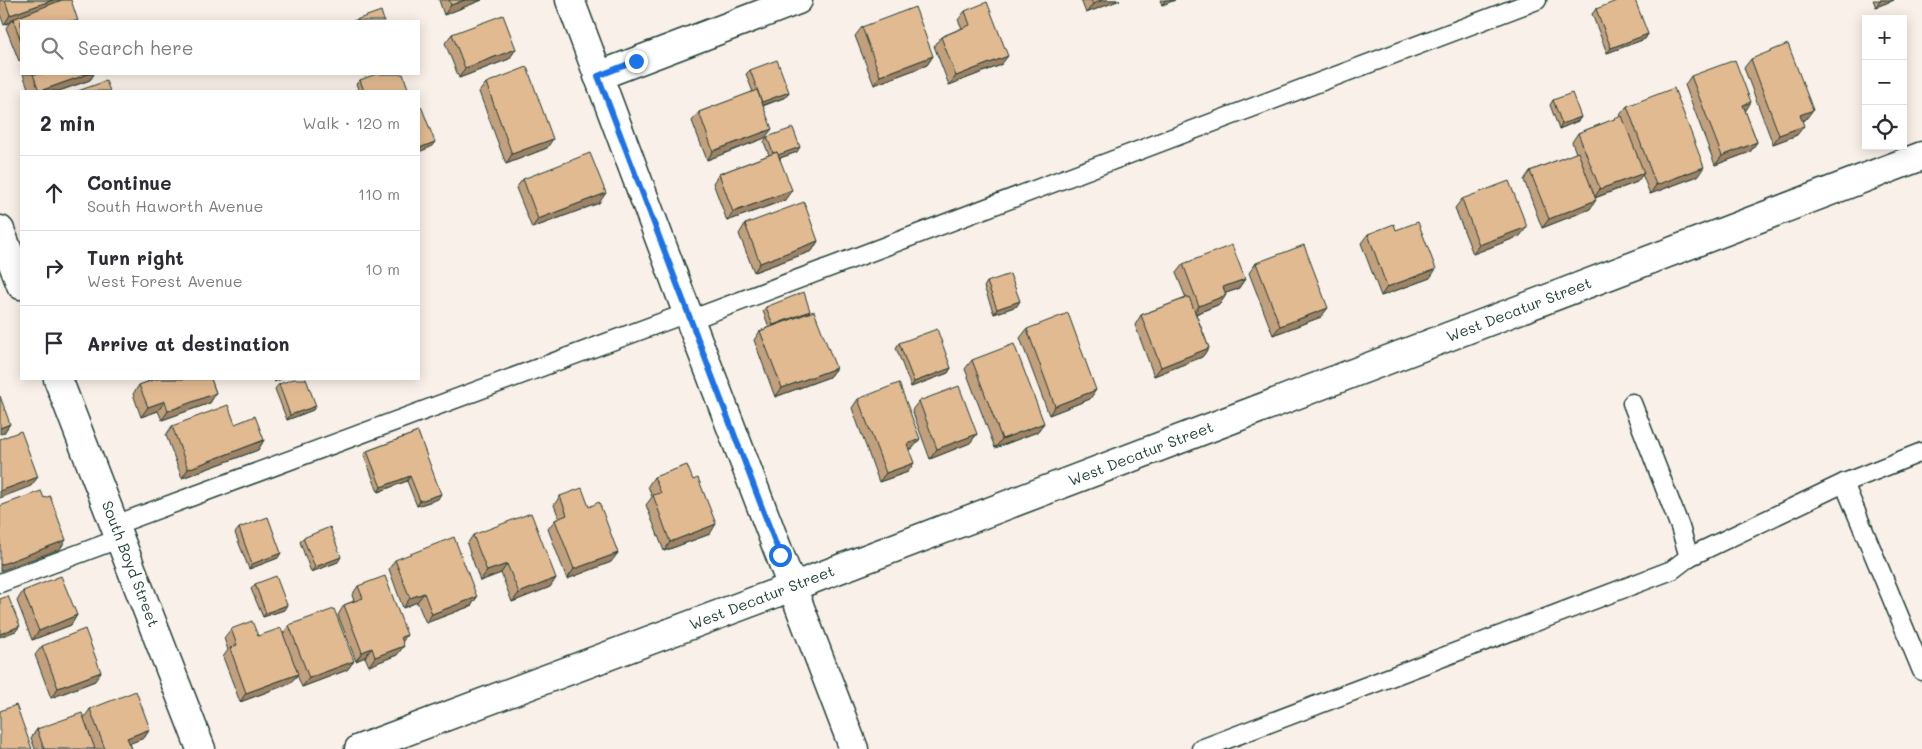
<!DOCTYPE html>
<meta charset="utf-8">
<style>
:root{--surface:#fff;--page:#f7f7f7;--text:#2b2b33;--muted:#7c7c81;--line:#e1e1e2}
body{margin:0;font-family:Mali,sans-serif;background:var(--page);color:var(--text)}
.controls{position:absolute;right:15px;top:15px;display:grid;overflow:hidden;border-radius:0px;box-shadow:0 2px 12px #0003}
.controls button{width:45px;height:45px;display:grid;place-items:center;padding:0;border:0;border-bottom:1px solid var(--line);background:var(--surface);color:var(--text);font:25px sans-serif}
.stop{position:absolute;width:15px;height:15px;margin:-11px;border:4px solid #1a73e8;border-radius:50%;background:#fff}
.stop.end{background:#1a73e8;border-color:#fff;box-shadow:0 1px 5px #0008}
.list{margin:0;padding:0;list-style:none}
h2{display:flex;justify-content:space-between;align-items:center;height:65px;margin:0;padding:0 20px;font-size:21px}
h2 small{font-size:16px;font-weight:400;color:var(--muted)}
.list li{display:grid;grid-template-columns:32px 1fr auto;gap:15px;align-items:center;box-sizing:border-box;height:75px;padding:0 20px;border-top:1px solid var(--line)}
.list b{display:block;font-size:19px;white-space:nowrap}
.list p{margin:0;font-size:16px;white-space:nowrap;color:var(--muted)}
.list em{font-size:16px;font-style:normal;color:var(--muted)}
.icon{flex:none;width:28px;height:28px;fill:none;stroke:currentColor;stroke-width:2;stroke-linecap:round;stroke-linejoin:round}
.map{position:relative;flex:none;width:1922px;height:749px;overflow:hidden}
.search{position:absolute;background:var(--surface);box-shadow:0 2px 12px #0003;left:20px;top:20px;width:400px;height:55px;display:flex;align-items:center;gap:12px;box-sizing:border-box;padding:0 18px;border-radius:0px;color:var(--muted);font-size:19px}
.panel{position:absolute;background:var(--surface);box-shadow:0 2px 12px #0003;left:20px;top:90px;width:400px;height:290px;border-radius:0px}
.map>svg:first-child{display:block}
.lines{fill:none;stroke-linecap:round;stroke-linejoin:round}
.lane-casing{stroke:#1f3d34;stroke-width:21}
.street-casing{stroke:#1f3d34;stroke-width:31}
.secondary-casing{stroke:#1f3d34;stroke-width:31}
.lane{stroke:#fff;stroke-width:18}
.street{stroke:#fff;stroke-width:28}
.secondary{stroke:#fff;stroke-width:28}
.wall{fill:#c2a07e;stroke:#1f3d34}
.shaded-wall{fill:#9e8266;stroke:#1f3d34}
.building{fill:#e2ba92;stroke:#1f3d34}
.route{stroke:#1a73e8;stroke-width:6}
.labels{text-anchor:middle;stroke-width:5;stroke-linejoin:round;paint-order:stroke}
.street-label{font-size:15px;fill:#1f3d34;stroke:#fff}
</style>
<div class="map">
<svg width="1922" height="749" viewBox="0 0 1922 749">
<rect width="100%" height="100%" fill="#f9f1e9"/>
<filter id="ink" filterUnits="userSpaceOnUse"><feTurbulence type="fractalNoise" baseFrequency=".02" numOctaves="2"/><feDisplacementMap in="SourceGraphic" scale="10" xChannelSelector="R" yChannelSelector="G"/><feConvolveMatrix kernelMatrix="1 2 1 2 8 2 1 2 1" color-interpolation-filters="sRGB"/></filter>
<g filter="url(#ink)">
<g class="lines">
<defs>
<g id="lane">
<polyline points="690,320 1537,0"/>
<polyline points="1632,403 1680,527 1689,557 1844,483"/>
<polyline points="1922,452 1844,483 1922,671"/>
<polyline points="115,525 687,313"/>
<polyline points="0,583 121,538"/>
<polyline points="1201,749 1672,570 1689,557"/>
</g>
<g id="street">
<polyline points="570,0 690,320 854,749"/>
<polyline points="598,76 798,0"/>
<polyline points="0,230 21,285"/>
<polyline points="58,379 201,749"/>
</g>
<polyline id="secondary" points="359,749 792,587 1922,156"/>
</defs>
<use href="#lane" class="lane-casing"/>
<use href="#street" class="street-casing"/>
<use href="#secondary" class="secondary-casing"/>
<use href="#lane" class="lane"/>
<use href="#street" class="street"/>
<use href="#secondary" class="secondary"/>
</g>
<g class="wall">
<polygon points="0,0 71,0 21,21 21,60 19,61 6,28 10,22 4,25 0,14"/>
<polygon points="439,0 482,0 444,15"/>
<polygon points="1081,0 1120,0 1086,13"/>
<polygon points="1160,0 1175,0 1162,5"/>
<polygon points="1873,0 1894,0 1876,7"/>
<polygon points="1596,9 1648,34 1645,39 1607,53 1592,14"/>
<polygon points="965,11 1001,65 949,85 934,46 941,37 962,28 958,20"/>
<polygon points="862,27 933,56 927,65 874,85 855,36"/>
<polygon points="452,34 516,49 509,59 459,78 445,43"/>
<polygon points="1751,59 1806,119 1802,121 1797,135 1773,144 1744,68"/>
<polygon points="750,70 786,97 763,106 765,138 707,160 692,121 699,112 753,92 746,74"/>
<polygon points="23,74 94,74 90,80 59,91 29,91"/>
<polygon points="1691,76 1745,111 1757,142 1750,152 1715,165 1685,85"/>
<polygon points="360,80 409,91 359,91 356,84"/>
<polygon points="486,83 547,148 506,164 479,92"/>
<polygon points="1553,100 1581,117 1578,121 1559,129 1550,105"/>
<polygon points="1627,106 1698,176 1650,194 1642,174 1637,182 1595,198 1590,209 1542,228 1524,180 1530,171 1576,153 1572,142 1578,133 1621,117 1620,115"/>
<polygon points="767,137 797,152 780,158 785,200 727,221 713,183 719,174 769,155 764,142"/>
<polygon points="523,179 599,203 532,228 516,188"/>
<polygon points="1462,199 1520,236 1473,254 1455,208"/>
<polygon points="745,224 818,241 812,251 754,272 739,234"/>
<polygon points="1396,230 1430,278 1381,296 1361,243 1368,234"/>
<polygon points="1256,263 1321,317 1273,335 1249,273"/>
<polygon points="1183,264 1245,279 1238,289 1226,293 1220,304 1196,314 1209,348 1202,357 1154,376 1135,325 1141,315 1186,298 1176,273"/>
<polygon points="987,282 1017,306 994,314 984,287"/>
<polygon points="766,307 809,313 836,368 829,377 775,397 754,340 760,331 769,327 763,311"/>
<polygon points="1027,329 1090,399 1049,415 1020,338"/>
<polygon points="899,343 951,368 948,373 911,387 896,348"/>
<polygon points="972,360 1044,423 1037,432 995,448 965,369"/>
<polygon points="147,379 211,379 216,393 210,403 162,420 158,411 141,417 133,394 139,385 148,382"/>
<polygon points="279,384 313,410 287,420 275,389"/>
<polygon points="858,399 913,448 909,450 908,472 879,482 852,408"/>
<polygon points="919,401 977,434 970,443 930,459 912,410"/>
<polygon points="235,424 264,440 258,450 182,478 166,435 172,426"/>
<polygon points="418,432 438,499 417,506 407,481 378,492 364,455 367,451"/>
<polygon points="654,477 710,534 664,551 646,505 652,497 648,486"/>
<polygon points="560,496 589,507 611,562 567,579 548,529 555,520 559,518 554,505"/>
<polygon points="239,528 278,558 249,569 235,533"/>
<polygon points="473,535 556,578 550,587 512,602 501,573 480,581 467,544"/>
<polygon points="303,538 338,562 311,572 300,542"/>
<polygon points="395,560 477,597 471,606 426,623 417,602 403,608 389,569"/>
<polygon points="255,584 284,610 263,617 251,589"/>
<polygon points="358,586 402,642 397,655 369,666 365,657 356,661 338,615 344,605 354,601 352,595"/>
<polygon points="23,591 77,615 71,625 32,640 17,601"/>
<polygon points="289,625 354,661 347,670 302,687 297,675 291,683 240,702 223,657 228,650 224,638 231,629 258,636 283,634"/>
<polygon points="42,646 95,681 51,698 35,655"/>
<polygon points="90,709 150,729 144,738 130,743 132,749 35,749 31,738 37,729 84,718"/>
</g>
<g class="shaded-wall">
<polygon points="53,0 64,0 13,19 10,22 4,25 10,15"/>
<polygon points="465,0 482,0 444,15 451,5"/>
<polygon points="1103,0 1120,0 1086,13 1093,4"/>
<polygon points="1165,0 1175,0 1162,5"/>
<polygon points="1880,0 1894,0 1876,7"/>
<polygon points="1648,34 1645,39 1607,53 1611,48"/>
<polygon points="516,49 509,59 459,78 465,68"/>
<polygon points="933,56 927,65 874,85 880,76"/>
<polygon points="1008,56 1001,65 949,85 956,76"/>
<polygon points="88,74 94,74 90,80 59,91 40,91"/>
<polygon points="789,92 786,97 758,107 762,102"/>
<polygon points="1751,102 1745,112 1743,105"/>
<polygon points="1813,110 1806,119 1793,124 1800,115"/>
<polygon points="1581,117 1578,121 1559,129 1562,124"/>
<polygon points="1804,126 1797,135 1773,144 1779,135"/>
<polygon points="772,129 765,138 707,160 713,151"/>
<polygon points="553,139 547,148 506,164 512,154"/>
<polygon points="435,142 431,147 419,152 419,148"/>
<polygon points="1757,142 1750,152 1715,165 1722,156"/>
<polygon points="800,147 797,152 771,161 774,156"/>
<polygon points="1704,167 1698,176 1650,194 1656,185"/>
<polygon points="1644,173 1637,182 1594,198 1600,189"/>
<polygon points="792,190 785,200 727,221 733,212"/>
<polygon points="606,193 599,203 532,228 538,219"/>
<polygon points="1596,200 1590,209 1542,228 1549,219"/>
<polygon points="1527,227 1520,236 1473,254 1479,245"/>
<polygon points="818,241 812,251 754,272 760,263"/>
<polygon points="1436,269 1430,278 1381,296 1387,287"/>
<polygon points="1245,279 1238,289 1217,296 1223,287"/>
<polygon points="1226,295 1220,304 1192,315 1199,306"/>
<polygon points="1020,301 1017,306 994,314 997,309"/>
<polygon points="1328,308 1321,317 1273,335 1280,326"/>
<polygon points="810,311 807,316 770,330 773,325"/>
<polygon points="1209,348 1202,357 1154,376 1161,367"/>
<polygon points="836,368 829,377 775,397 782,388"/>
<polygon points="951,368 948,373 911,387 914,382"/>
<polygon points="276,379 282,379 274,382"/>
<polygon points="1096,390 1090,399 1049,415 1055,406"/>
<polygon points="216,393 210,403 162,420 168,411"/>
<polygon points="165,401 158,411 141,417 148,407"/>
<polygon points="316,406 313,410 287,420 290,415"/>
<polygon points="1044,423 1037,432 995,448 1002,439"/>
<polygon points="10,424 4,433 0,434 0,428"/>
<polygon points="977,434 970,443 930,459 937,449"/>
<polygon points="920,439 913,448 901,453 907,444"/>
<polygon points="264,440 258,450 182,478 188,469"/>
<polygon points="914,463 908,472 879,482 886,473"/>
<polygon points="410,476 407,481 378,492 381,487"/>
<polygon points="38,477 31,486 0,498 0,491"/>
<polygon points="441,494 438,499 417,506 420,501"/>
<polygon points="716,524 710,534 664,551 670,542"/>
<polygon points="66,540 60,549 0,571 0,565"/>
<polygon points="281,553 278,558 249,569 252,564"/>
<polygon points="618,553 611,562 567,579 574,569"/>
<polygon points="341,557 338,562 311,572 315,567"/>
<polygon points="507,564 501,573 480,581 487,571"/>
<polygon points="556,578 550,587 512,602 519,593"/>
<polygon points="424,593 417,602 403,608 410,598"/>
<polygon points="477,597 471,606 426,623 432,614"/>
<polygon points="287,605 284,610 263,617 266,613"/>
<polygon points="77,615 71,625 32,640 39,631"/>
<polygon points="20,626 16,631 0,637 0,634"/>
<polygon points="407,635 401,644 401,637"/>
<polygon points="404,646 397,655 369,666 375,657"/>
<polygon points="372,648 365,657 356,661 362,652"/>
<polygon points="354,661 347,670 302,687 309,678"/>
<polygon points="101,672 95,681 51,698 58,688"/>
<polygon points="298,674 291,683 240,702 246,693"/>
<polygon points="150,729 144,738 121,747 127,738"/>
</g>
<g class="building">
<polygon points="5,0 53,0 10,15"/>
<polygon points="62,0 71,0 78,21 21,21 21,41 13,19"/>
<polygon points="449,0 465,0 451,5"/>
<polygon points="1091,0 1103,0 1093,4"/>
<polygon points="1619,0 1635,0 1648,34 1611,48 1596,9"/>
<polygon points="987,2 1008,56 956,76 941,37 970,25 965,11"/>
<polygon points="915,7 933,56 880,76 862,27"/>
<polygon points="381,11 384,21 353,21"/>
<polygon points="503,15 516,49 465,68 452,34"/>
<polygon points="1788,44 1813,110 1800,115 1804,126 1779,135 1751,59"/>
<polygon points="777,60 789,92 762,102 750,70"/>
<polygon points="1735,60 1751,102 1743,105 1757,142 1722,156 1691,76"/>
<polygon points="527,67 553,139 512,154 486,83"/>
<polygon points="33,74 88,74 40,91 39,91"/>
<polygon points="376,74 403,74 409,91 364,91 360,80"/>
<polygon points="106,81 110,91 78,91"/>
<polygon points="1674,88 1704,167 1656,185 1627,106"/>
<polygon points="757,90 772,129 713,151 699,112"/>
<polygon points="1572,93 1581,117 1562,124 1553,100"/>
<polygon points="421,106 435,142 419,148 419,107"/>
<polygon points="1622,116 1644,173 1600,189 1578,133"/>
<polygon points="793,128 800,147 778,155 777,152 773,153 767,137"/>
<polygon points="777,152 792,190 733,212 719,174"/>
<polygon points="1578,152 1596,200 1549,219 1530,171"/>
<polygon points="590,153 606,193 538,219 523,179"/>
<polygon points="1509,181 1527,227 1479,245 1462,199"/>
<polygon points="804,202 818,241 760,263 745,224"/>
<polygon points="1418,222 1436,269 1387,287 1368,234 1394,224 1396,230"/>
<polygon points="1232,245 1245,279 1223,287 1226,295 1199,306 1183,264"/>
<polygon points="1304,245 1328,308 1280,326 1256,263"/>
<polygon points="1010,274 1020,301 997,309 987,282"/>
<polygon points="804,292 810,311 773,325 766,307"/>
<polygon points="1189,297 1209,348 1161,367 1141,315"/>
<polygon points="814,311 836,368 782,388 760,331"/>
<polygon points="1068,313 1096,390 1055,406 1027,329"/>
<polygon points="937,329 951,368 914,382 899,343"/>
<polygon points="1014,344 1044,423 1002,439 972,360"/>
<polygon points="156,379 211,379 216,393 168,411 165,401 148,407 139,385"/>
<polygon points="294,379 306,379 316,406 290,415 279,384"/>
<polygon points="899,383 920,439 907,444 914,463 886,473 858,399"/>
<polygon points="959,386 977,434 937,449 919,401"/>
<polygon points="0,396 10,424 0,428"/>
<polygon points="228,405 235,424 255,416 264,440 188,469 172,426"/>
<polygon points="21,431 38,477 0,491 0,439"/>
<polygon points="418,432 441,494 420,501 410,476 381,487 367,451"/>
<polygon points="687,465 693,480 698,478 716,524 670,542 653,495 661,493 654,477"/>
<polygon points="582,488 589,507 599,502 618,553 574,569 555,520 567,515 560,496"/>
<polygon points="41,491 44,498 50,496 66,540 0,565 0,506"/>
<polygon points="531,513 556,578 519,593 507,564 487,571 473,535"/>
<polygon points="268,517 281,553 252,564 239,528"/>
<polygon points="330,527 341,557 315,567 303,538"/>
<polygon points="454,537 477,597 432,614 424,593 410,598 395,560"/>
<polygon points="61,576 77,615 39,631 23,591"/>
<polygon points="276,576 287,605 266,613 255,584"/>
<polygon points="385,576 407,635 401,637 404,646 375,657 372,648 362,652 344,605 363,598 358,586"/>
<polygon points="8,596 20,626 0,634 0,599"/>
<polygon points="334,609 354,661 309,678 289,625"/>
<polygon points="252,621 258,636 281,628 298,674 246,693 230,648 237,645 231,629"/>
<polygon points="85,629 101,672 58,688 42,646"/>
<polygon points="136,691 150,729 127,738 132,749 105,749 90,709"/>
<polygon points="16,705 32,749 0,749 0,711"/>
<polygon points="82,713 95,749 44,749 37,729"/>
</g>
</g>
<g class="lines" filter="url(#ink)">
<polyline class="route" points="636,61 598,76 780,555"/>
</g>
<g class="labels">
<g class="street-label">
<text transform="translate(1519 310) rotate(-21)" y="5">West Decatur Street</text>
<text transform="translate(1141 454) rotate(-21)" y="5">West Decatur Street</text>
<text transform="translate(130 564) rotate(69)" y="5">South Boyd Street</text>
<text transform="translate(762 598) rotate(-21)" y="5">West Decatur Street</text>
</g>
</g>
</svg>
<div class="controls">
<button>+</button>
<button>−</button>
<button><svg class="icon" aria-label="locate" viewBox="0 0 24 24"><circle cx="12" cy="12" r="6"/><path d="M12 2v4M12 18v4M2 12h4M18 12h4"/></svg></button>
</div>
<div class="stop" style="left:780px;top:555px"></div>
<div class="stop end" style="left:636px;top:61px"></div>
<div class="search"><svg class="icon" aria-label="search" viewBox="0 0 24 24"><circle cx="10" cy="10" r="6"/><path d="M15 15l6 6"/></svg>Search here</div>
<section class="panel">
<h2>2 min<small>Walk · 120 m</small></h2>
<ul class="list">
<li><svg class="icon" aria-label="ahead" viewBox="0 0 24 24"><path d="M12 20V5M6 11l6-6 6 6"/></svg><div><b>Continue</b><p>South Haworth Avenue</p></div><em>110 m</em></li>
<li><svg class="icon" aria-label="right" viewBox="0 0 24 24"><path d="M7 20v-9h11M14 6l5 5-5 5"/></svg><div><b>Turn right</b><p>West Forest Avenue</p></div><em>10 m</em></li>
<li><svg class="icon" aria-label="arrive" viewBox="0 0 24 24"><path d="M6 21V4h12l-3 4 3 4H6"/></svg><div><b>Arrive at destination</b></div></li>
</ul>
</section>
</div>
